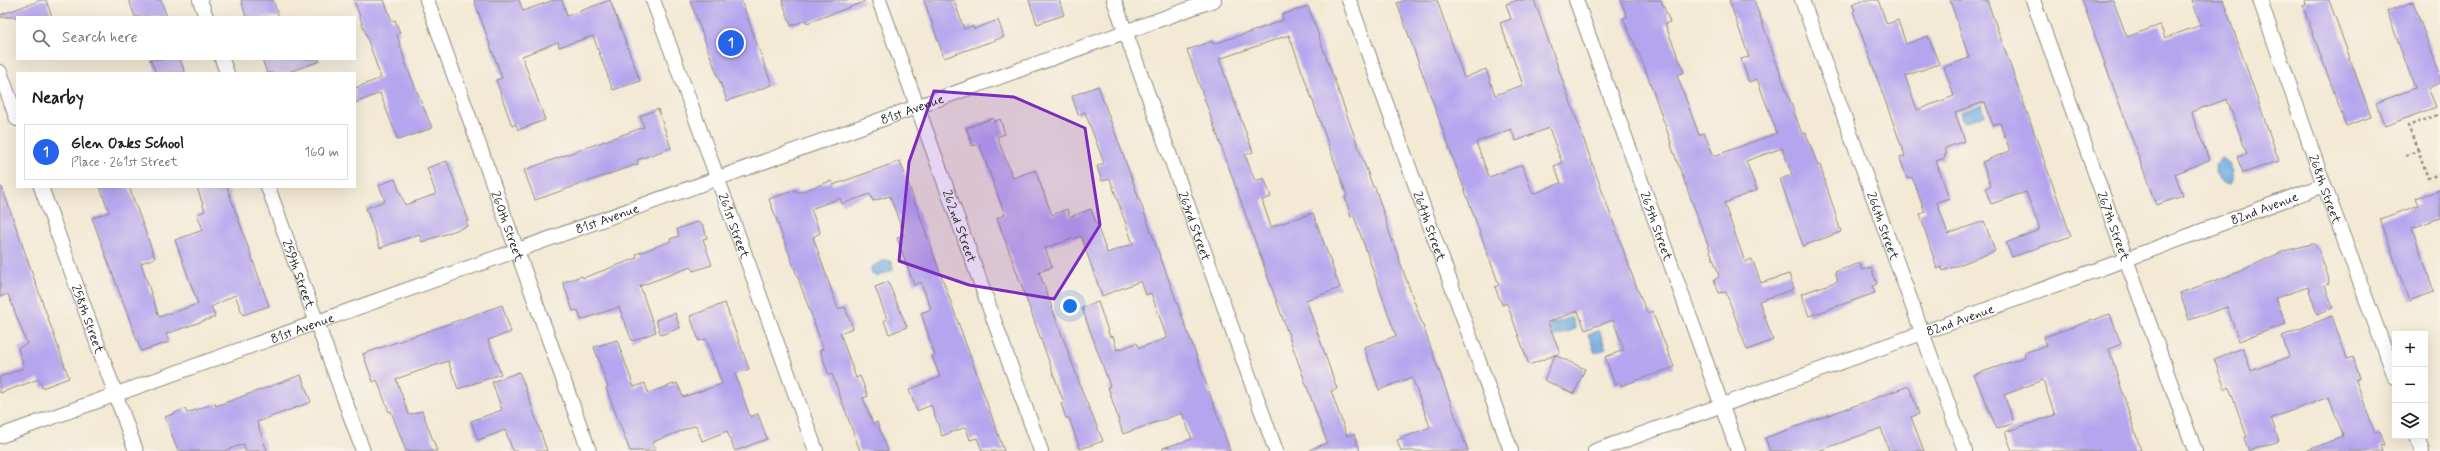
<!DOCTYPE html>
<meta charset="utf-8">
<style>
:root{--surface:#fff;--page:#f6f6f6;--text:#202124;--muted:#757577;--line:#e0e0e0;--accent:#2563eb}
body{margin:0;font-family:Mynerve,sans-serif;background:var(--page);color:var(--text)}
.controls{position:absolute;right:12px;bottom:12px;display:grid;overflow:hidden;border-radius:0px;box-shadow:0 4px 16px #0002}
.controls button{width:36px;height:36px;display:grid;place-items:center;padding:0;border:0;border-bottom:1px solid var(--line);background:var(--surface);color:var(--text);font:20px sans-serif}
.you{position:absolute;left:1070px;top:306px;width:14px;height:14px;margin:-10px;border:3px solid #fff;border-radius:50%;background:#1a73e8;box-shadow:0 0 0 6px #1a73e833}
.badge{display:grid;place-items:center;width:26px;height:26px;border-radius:50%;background:var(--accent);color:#fff;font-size:13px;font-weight:700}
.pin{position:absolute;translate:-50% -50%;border:2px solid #fff;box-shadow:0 1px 4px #0006}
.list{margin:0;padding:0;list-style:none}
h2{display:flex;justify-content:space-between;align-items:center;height:52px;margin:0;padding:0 16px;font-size:17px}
h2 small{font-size:13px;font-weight:400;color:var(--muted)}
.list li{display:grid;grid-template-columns:26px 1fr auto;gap:12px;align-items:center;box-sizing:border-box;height:56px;margin:0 8px 8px;padding:0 8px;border:1px solid var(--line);border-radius:0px}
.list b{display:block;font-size:15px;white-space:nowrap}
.list p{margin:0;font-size:13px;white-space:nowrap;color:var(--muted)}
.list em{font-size:13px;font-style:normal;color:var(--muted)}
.icon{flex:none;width:22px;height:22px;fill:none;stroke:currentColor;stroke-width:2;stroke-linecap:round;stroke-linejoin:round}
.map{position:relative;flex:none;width:2440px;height:451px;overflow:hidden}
.search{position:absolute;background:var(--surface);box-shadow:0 4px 16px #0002;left:16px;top:16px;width:340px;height:44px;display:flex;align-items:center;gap:10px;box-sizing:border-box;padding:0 14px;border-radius:0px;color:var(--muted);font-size:15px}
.panel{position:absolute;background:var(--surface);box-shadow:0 4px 16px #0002;left:16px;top:72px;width:340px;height:116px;border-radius:0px}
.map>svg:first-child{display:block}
.water{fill:#6faadf;stroke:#4d6a85}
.building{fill:#b5a5ee;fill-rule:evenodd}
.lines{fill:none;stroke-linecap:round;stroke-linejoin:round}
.minor-casing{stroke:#8f8a80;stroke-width:16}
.path{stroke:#8f8a80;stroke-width:2.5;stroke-dasharray:3 3;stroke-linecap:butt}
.minor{stroke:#fff;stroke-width:14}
.marked{fill:#7b2cbf;fill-opacity:0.2;stroke:#7b2cbf;stroke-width:3;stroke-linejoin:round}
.labels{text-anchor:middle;stroke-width:3;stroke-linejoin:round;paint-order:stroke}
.street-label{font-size:13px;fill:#2b2b2b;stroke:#f7f3e8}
</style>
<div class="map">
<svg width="2440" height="451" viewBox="0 0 2440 451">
<rect width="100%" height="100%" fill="#f7f3e8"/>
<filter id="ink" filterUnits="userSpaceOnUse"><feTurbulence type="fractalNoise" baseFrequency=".025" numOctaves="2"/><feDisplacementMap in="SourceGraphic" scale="8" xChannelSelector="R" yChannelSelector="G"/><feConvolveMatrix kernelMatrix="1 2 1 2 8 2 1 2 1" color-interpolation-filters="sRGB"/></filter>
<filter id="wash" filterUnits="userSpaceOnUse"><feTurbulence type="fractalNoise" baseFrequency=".012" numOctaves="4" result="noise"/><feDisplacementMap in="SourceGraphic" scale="16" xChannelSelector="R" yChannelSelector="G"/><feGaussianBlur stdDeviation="0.9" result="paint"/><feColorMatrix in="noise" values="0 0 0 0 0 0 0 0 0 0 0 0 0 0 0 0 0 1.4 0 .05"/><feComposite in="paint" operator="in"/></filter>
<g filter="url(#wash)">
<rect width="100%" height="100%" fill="#f3e9d4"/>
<g class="water">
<polygon points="1982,105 1985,115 1964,122 1961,112"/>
<path d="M2221 158C2230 160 2236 175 2232 183L2228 185C2219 183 2216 172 2215 164Z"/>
<polygon points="885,260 892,262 893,270 878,276 871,274 871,267"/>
<polygon points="1572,317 1576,329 1551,338 1547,325"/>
<polygon points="1599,330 1606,349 1595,353 1588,334"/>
</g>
<g id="blocks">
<g class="building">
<polygon points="41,0 46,0 52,17 0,17 0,15"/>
<polygon points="129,0 161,0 167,17 135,17"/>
<polygon points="241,0 273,0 279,17 246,17"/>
<polygon points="354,0 384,0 392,21 395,20 400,33 397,34 406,65 432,128 398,140 380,93 355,103 355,88 381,78"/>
<polygon points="474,0 519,0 523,11 554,0 562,0 567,16 610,0 640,81 613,90 593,36 559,47 558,42 522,56 545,120 518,130 516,124 512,126 496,80 502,78"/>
<polygon points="690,0 741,0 772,85 727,101"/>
<polygon points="782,0 864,0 864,2 807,23 806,20 791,26"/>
<polygon points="924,0 954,0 964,29 973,26 974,29 998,20 1004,37 944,58"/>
<polygon points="1029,0 1059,0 1064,15 1037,24"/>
<path d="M1405 0H1437L1464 78 1486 69 1495 95 1523 85 1500 23 1511 19 1506 4 1518 0H1534L1635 283 1647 313 1652 311 1674 367 1621 386 1620 383 1615 385 1605 357 1624 350 1613 320 1585 330 1578 311 1548 322 1560 353 1529 365 1507 303 1502 305 1495 287 1499 285 1397 3ZM1549 128 1562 163 1554 166 1561 183 1533 194 1522 165 1489 177 1476 142 1511 129 1516 141Z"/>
<polygon points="1621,0 1661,0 1670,22 1665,24 1684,72 1677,75 1699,135 1704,133 1714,156 1777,133 1757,79 1749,82 1741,59 1749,57 1729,0 1754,0 1802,134 1806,133 1818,166 1820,165 1841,232 1803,246 1780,179 1792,175 1782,148 1746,161 1757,190 1724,203 1745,262 1752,259 1761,283 1789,274 1794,289 1759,301 1773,340 1747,350 1726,292 1719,293 1714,280 1719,277 1718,272 1671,145 1672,145 1645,68 1623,18 1627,17"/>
<polygon points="1862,0 1878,0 1887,24 1898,20 1906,44 1928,36 1939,64 1905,76 1917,110 1954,96 1944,67 1969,58 1950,0 1987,0 2071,236 2012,257 2006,243 2039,230 2039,226 2026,192 1991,204 1985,188 1991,186 1982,162 2010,151 2000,123 1993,125 1985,102 1955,112 1965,141 1945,148 1947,154 1944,155 1945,158 1936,161 1949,198 1937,202 1948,234 1984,221 1995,251 1943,271 1942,267 1937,269 1920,214 1925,212 1912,177 1907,179 1900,158 1905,156 1853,11 1855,10 1852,4"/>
<polygon points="2082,0 2113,0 2127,37 2160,25 2165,38 2201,25 2192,0 2223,0 2279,161 2243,173 2237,157 2247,154 2227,99 2191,112 2209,160 2175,174 2183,196 2156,205"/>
<polygon points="2305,0 2329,0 2371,117 2346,126 2303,6 2306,5"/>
<polygon points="2413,2 2440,75 2440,83 2428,88 2436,107 2385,126 2376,103 2415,88 2387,11"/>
<polygon points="1308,6 1362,157 1373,187 1375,187 1391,237 1468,451 1401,451 1397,440 1430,427 1412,377 1379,390 1364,347 1396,336 1354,216 1351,217 1345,197 1347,196 1289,35 1219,59 1253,152 1245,155 1255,181 1264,178 1271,197 1262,200 1271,227 1313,213 1340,288 1306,300 1337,389 1331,391 1347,436 1354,434 1360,451 1311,451 1311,449 1327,443 1187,50 1212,41 1213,44 1248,33 1283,20 1282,15"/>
<polygon points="150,59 180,59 185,73 156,73"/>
<polygon points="262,59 319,59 320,61 286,73 267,73"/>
<polygon points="1098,86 1199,363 1230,451 1163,451 1163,448 1192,439 1182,413 1123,434 1108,387 1110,386 1082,308 1098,302 1110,337 1113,336 1117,350 1137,343 1139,348 1167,338 1151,293 1146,295 1141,281 1102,296 1081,236 1045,248 1052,267 1039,272 1084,396 1103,441 1080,449 1069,418 1066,418 1061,404 1064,403 997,218 1005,215 979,144 973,146 966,128 993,118 994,122 1000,119 1005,134 997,137 1013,178 1035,170 1052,215 1067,209 1070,217 1091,209 1107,253 1133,244 1110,179 1102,181 1097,166 1104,163 1085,112 1078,115 1072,96"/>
<polygon points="658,109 671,148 637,160 638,164 535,200 524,170 644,127 640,116"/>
<polygon points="447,161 469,221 466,221 468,226 422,242 419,234 380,248 366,208 385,201 379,185 395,179 405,205 436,194 427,168"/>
<polygon points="900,161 976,372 1004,451 982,451 977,438 970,440 966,427 942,436 931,405 917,411 909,390 940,377 932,356 935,355 921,313 931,309 921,282 914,285 897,238 904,235 890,196 873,201 870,194 842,204 840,198 811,209 820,233 813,237 838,309 845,307 853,328 840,333 856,378 860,376 868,396 863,398 873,424 877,422 888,451 860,451 832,374 829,375 820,350 823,349 813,319 769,199 796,190 797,193 831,181 833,185"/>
<polygon points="2,187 69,378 42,388 39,379 0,393 0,377 24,368 18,348 27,344 8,294 0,297 0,188"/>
<polygon points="100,187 129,187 155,258 141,263 159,317 198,304 175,240 203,230 197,214 205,211 197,187 227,187 269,306 243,315 235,295 211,307 215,317 166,334 169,342 141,351 92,218 109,212"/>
<polygon points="2440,190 2440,218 2412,228 2434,292 2409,301 2380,219 2419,205 2416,198"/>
<polygon points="697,222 703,225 707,238 703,239 712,265 693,271 691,267 640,286 656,332 632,341 619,307 581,320 578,310 573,311 563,282 582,276 583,278 637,258 636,254 671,241 670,239 679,236 677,229"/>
<polygon points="2311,244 2314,244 2318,248 2328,276 2329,283 2325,285 2333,308 2317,314 2308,287 2276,298 2286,324 2239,341 2227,307 2189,320 2180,293 2236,273 2284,251"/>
<polygon points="1860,263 1862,270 1871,267 1877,284 1872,286 1875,293 1809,316 1801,294 1838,281 1835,272"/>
<polygon points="888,282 907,327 889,334 884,321 887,319 875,287"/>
<polygon points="725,303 749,369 735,374 750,417 758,414 767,439 735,451 727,431 702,441 696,425 653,442 656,451 630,451 606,388 608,387 594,347 617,340 634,387 645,383 648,393 677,383 683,397 722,384 706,339 699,341 690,316"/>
<polygon points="502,305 511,332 488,340 501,374 458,389 448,361 396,379 409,415 422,411 437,451 406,451 391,411 389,412 377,380 373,382 363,354"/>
<polygon points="675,313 680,328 661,335 656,320"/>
<polygon points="2110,314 2121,344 2109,349 2141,451 2012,451 2005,432 2055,415 2043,380 2004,395 2014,423 1997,429 1974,375 2025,357 2024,353 2047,345 2044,337"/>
<polygon points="2332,316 2347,359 2353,357 2360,378 2356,380 2375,433 2379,432 2384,445 2380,446 2382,451 2306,451 2343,436 2329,397 2271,418 2279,441 2249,451 2244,438 2247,437 2229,387 2225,389 2214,359 2243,348 2251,371 2289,357 2282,336"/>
<polygon points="1555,355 1585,369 1574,394 1544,380"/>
<polygon points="519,372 523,381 547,451 513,451 505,430 478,440 471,421 502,410 492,382"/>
<polygon points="301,375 311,402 257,422 267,451 245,451 244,444 224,451 178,451 165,417 185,409 187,413 215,403 216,406"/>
<polygon points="1909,386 1919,414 1911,417 1924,451 1889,451 1881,428 1818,451 1770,451 1765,438"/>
</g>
</g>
</g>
<g filter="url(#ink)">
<use href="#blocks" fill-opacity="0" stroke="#8f8a80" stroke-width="1"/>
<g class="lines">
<defs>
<g id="minor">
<polyline points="200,0 206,17"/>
<path id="s1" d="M427 0 589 451"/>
<path id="s2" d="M653 0 816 451"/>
<path id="s3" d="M879 0 1041 451"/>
<path id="s4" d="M1114 0 1276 451"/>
<path id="s5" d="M1349 0 1511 451"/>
<path id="s6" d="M1576 0 1738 451"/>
<path id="s7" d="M1802 0 1965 451"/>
<path id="s8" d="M2033 0 2195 451"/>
<path id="s9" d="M2260 0 2324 185 2395 377"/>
<polyline points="222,59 227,73"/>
<polyline points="0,72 17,119"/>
<path id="s10" d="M41 187 136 451"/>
<path id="s11" d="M268 187 363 451"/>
<path id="s12" d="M0 436 1214 0"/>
<polyline points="2417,436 2422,451"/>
<path id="s13" d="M1595 451 2127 259 2324 185"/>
</g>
</defs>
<use href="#minor" class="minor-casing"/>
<g class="path">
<polyline points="2418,150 2408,126 2440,114"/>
<polyline points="2406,156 2418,150 2428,178 2440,174"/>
</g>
<use href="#minor" class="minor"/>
</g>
</g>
<path class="marked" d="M934 91 1014 97 1085 128 1100 225 1054 299 969 285 899 261 909 162Z"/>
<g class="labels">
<g class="street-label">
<text dy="5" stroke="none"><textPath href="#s12" startOffset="969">81st Avenue</textPath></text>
<text dy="5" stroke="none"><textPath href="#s9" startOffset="200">268th Street</textPath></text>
<text dy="5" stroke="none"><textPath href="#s13" startOffset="712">82nd Avenue</textPath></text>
<text dy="5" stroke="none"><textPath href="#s12" startOffset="645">81st Avenue</textPath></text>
<text dy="5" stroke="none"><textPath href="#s4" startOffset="240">263rd Street</textPath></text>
<text dy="5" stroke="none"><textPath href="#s7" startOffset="240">266th Street</textPath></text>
<text dy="5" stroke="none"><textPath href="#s1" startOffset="240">260th Street</textPath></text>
<text dy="5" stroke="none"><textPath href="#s2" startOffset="240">261st Street</textPath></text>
<text dy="5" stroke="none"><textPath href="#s3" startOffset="240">262nd Street</textPath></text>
<text dy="5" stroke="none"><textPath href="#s5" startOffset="240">264th Street</textPath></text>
<text dy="5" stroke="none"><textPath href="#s6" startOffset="240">265th Street</textPath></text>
<text dy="5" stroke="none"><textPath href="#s8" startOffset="240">267th Street</textPath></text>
<text dy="5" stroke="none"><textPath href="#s11" startOffset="92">259th Street</textPath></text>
<text dy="5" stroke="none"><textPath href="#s10" startOffset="140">258th Street</textPath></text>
<text dy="5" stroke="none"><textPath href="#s13" startOffset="388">82nd Avenue</textPath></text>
<text dy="5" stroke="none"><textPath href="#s12" startOffset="321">81st Avenue</textPath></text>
</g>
</g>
</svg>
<div class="controls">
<button>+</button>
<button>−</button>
<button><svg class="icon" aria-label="layers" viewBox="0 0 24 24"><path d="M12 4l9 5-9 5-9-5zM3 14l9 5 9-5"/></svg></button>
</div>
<div class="you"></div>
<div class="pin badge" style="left:731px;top:43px">1</div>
<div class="search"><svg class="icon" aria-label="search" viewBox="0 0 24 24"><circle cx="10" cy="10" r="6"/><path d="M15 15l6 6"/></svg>Search here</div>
<section class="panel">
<h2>Nearby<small></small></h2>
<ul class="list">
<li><span class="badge">1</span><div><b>Glen Oaks School</b><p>Place · 261st Street</p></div><em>160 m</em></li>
</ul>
</section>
</div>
